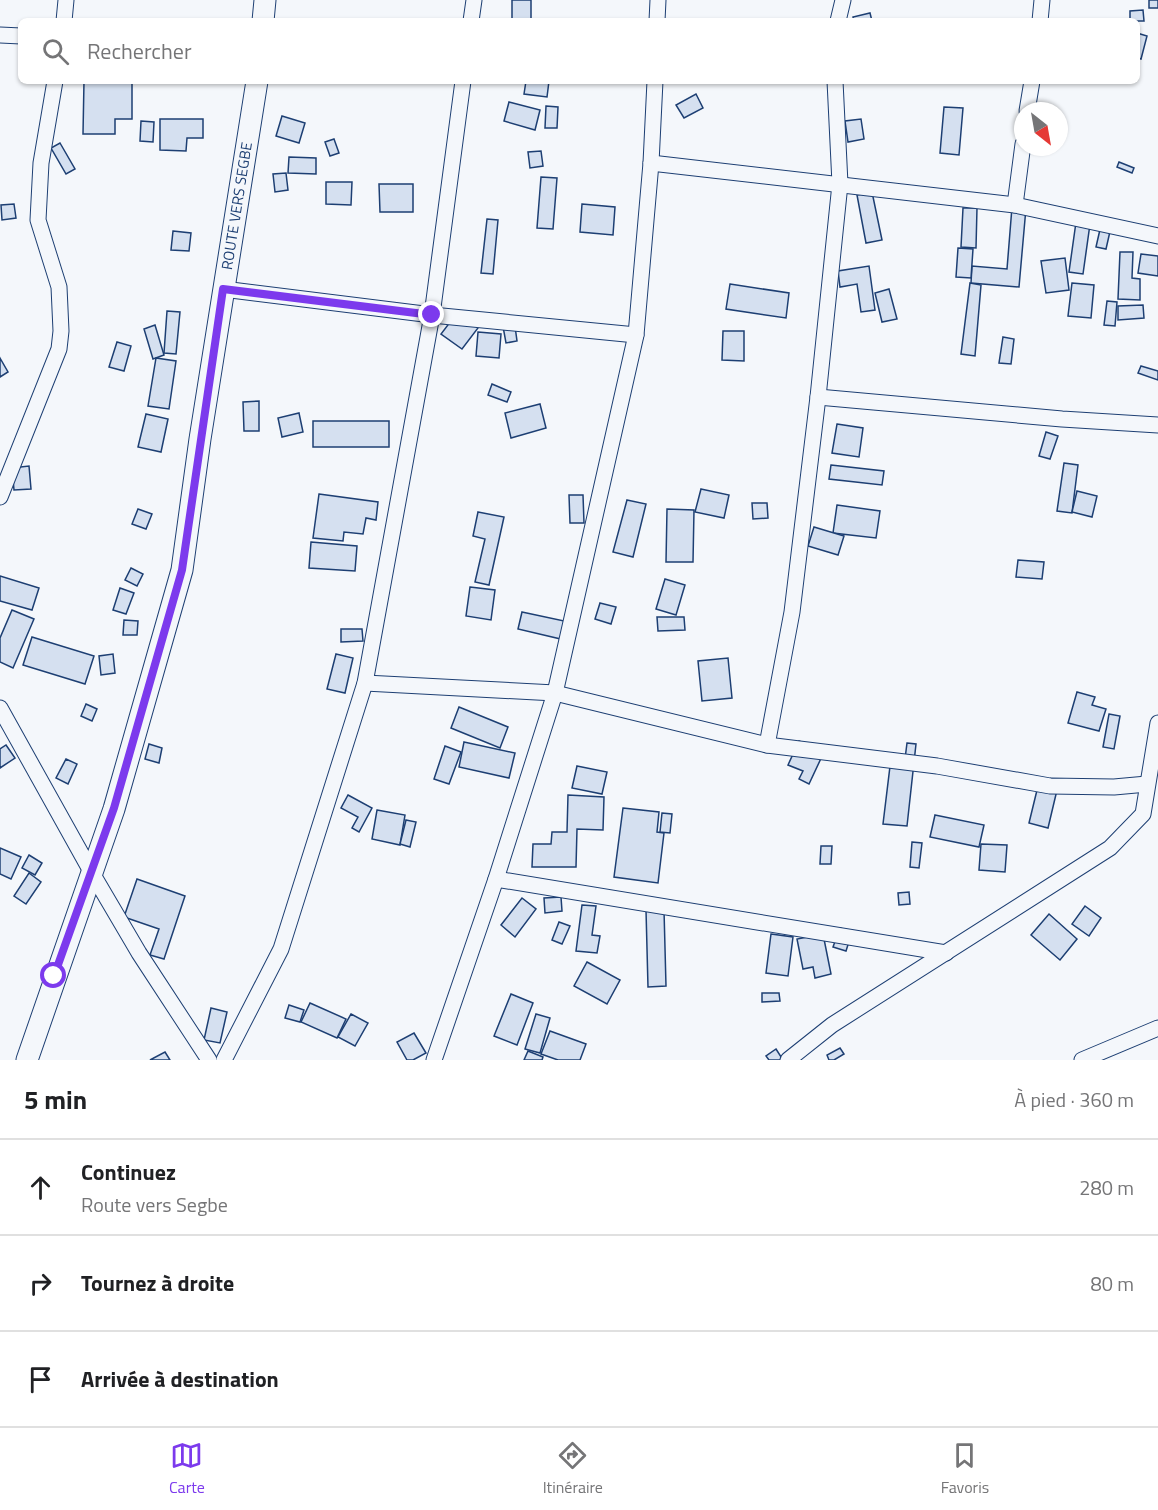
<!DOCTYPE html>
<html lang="fr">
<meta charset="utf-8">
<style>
:root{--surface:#fff;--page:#f6f6f6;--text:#202124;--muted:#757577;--line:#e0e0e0;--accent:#7c3aed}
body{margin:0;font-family:"Titillium Web",sans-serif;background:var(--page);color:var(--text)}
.compass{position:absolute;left:1014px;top:102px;width:54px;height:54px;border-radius:50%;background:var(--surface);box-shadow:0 2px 4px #0004;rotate:149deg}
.stop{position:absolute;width:18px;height:18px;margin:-14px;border:4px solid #7c3aed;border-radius:50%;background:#fff}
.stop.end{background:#7c3aed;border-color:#fff;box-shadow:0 2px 6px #0008}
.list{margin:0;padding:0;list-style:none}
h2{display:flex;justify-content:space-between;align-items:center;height:78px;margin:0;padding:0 24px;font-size:26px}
h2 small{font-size:20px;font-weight:400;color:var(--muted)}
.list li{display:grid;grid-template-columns:39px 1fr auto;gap:18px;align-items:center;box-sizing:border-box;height:96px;padding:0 24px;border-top:2px solid var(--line)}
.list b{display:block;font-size:22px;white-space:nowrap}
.list p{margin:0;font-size:20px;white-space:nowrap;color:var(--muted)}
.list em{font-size:20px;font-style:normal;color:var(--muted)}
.icon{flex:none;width:33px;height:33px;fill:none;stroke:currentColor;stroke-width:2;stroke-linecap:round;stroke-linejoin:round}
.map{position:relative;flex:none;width:1158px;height:1060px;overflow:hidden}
.search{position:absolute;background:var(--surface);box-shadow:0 2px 4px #0004;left:18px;right:18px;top:18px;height:66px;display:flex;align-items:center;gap:15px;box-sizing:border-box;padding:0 21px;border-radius:9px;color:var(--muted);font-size:22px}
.sheet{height:366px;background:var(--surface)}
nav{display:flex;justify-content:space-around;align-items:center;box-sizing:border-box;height:84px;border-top:2px solid var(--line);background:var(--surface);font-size:16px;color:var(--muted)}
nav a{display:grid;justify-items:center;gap:3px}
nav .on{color:var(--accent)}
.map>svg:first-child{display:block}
.building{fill:#d5e0f0;stroke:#1d3f73;stroke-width:1.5}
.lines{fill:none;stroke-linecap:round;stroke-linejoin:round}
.street-casing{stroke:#1d3f73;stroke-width:17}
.secondary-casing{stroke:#1d3f73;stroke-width:23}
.street{stroke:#f4f7fb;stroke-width:15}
.secondary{stroke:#f4f7fb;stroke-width:21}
.route{stroke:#7c3aed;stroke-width:8}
.labels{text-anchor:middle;stroke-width:4.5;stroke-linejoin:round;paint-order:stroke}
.street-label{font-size:15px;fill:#1d3f73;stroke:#f4f7fb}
</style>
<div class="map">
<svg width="1158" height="1060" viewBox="0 0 1158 1060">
<rect width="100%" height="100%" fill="#f4f7fb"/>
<g class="building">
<rect x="512" y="0" width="19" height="21"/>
<rect x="1149" y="0" width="9" height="8"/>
<polygon points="1143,10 1144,21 1130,21 1130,11"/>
<polygon points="870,13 872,21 854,21 853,17"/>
<polygon points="1137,33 1147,36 1141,59 1137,58"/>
<polygon points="84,81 132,81 132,119 115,119 115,134 83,134"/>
<polygon points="526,81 549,81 547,97 524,94"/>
<polygon points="696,94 703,108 684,118 676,105"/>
<polygon points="509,102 540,110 535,130 504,121"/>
<polygon points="546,106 558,107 557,128 545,128"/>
<polygon points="944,107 963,108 959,155 940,153"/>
<polygon points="282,116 305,123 299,143 276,136"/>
<polygon points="160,119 203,119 203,138 187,138 186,151 160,150"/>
<polygon points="861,119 864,139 848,142 845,121"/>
<polygon points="141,121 154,122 153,142 140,141"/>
<polygon points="334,139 339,153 330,156 325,142"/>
<polygon points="60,143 75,169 66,174 51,148"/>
<polygon points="541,151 543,166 530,168 528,152"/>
<polygon points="289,157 316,158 316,174 288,173"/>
<polygon points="1119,162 1134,168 1132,173 1117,167"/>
<polygon points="286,173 288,190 275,192 273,174"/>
<polygon points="541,177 557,178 553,229 537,228"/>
<polygon points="326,182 352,182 351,205 326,204"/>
<polygon points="379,184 413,184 413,212 380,212"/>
<polygon points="872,192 882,240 866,243 857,195"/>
<polygon points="14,204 16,218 2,220 1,205"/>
<polygon points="582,204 615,207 613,235 580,232"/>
<polygon points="1012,207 1026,208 1019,287 971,283 972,266 1007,269"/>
<polygon points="963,208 977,208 976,248 961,247"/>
<polygon points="1077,215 1091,217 1083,274 1069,272"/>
<polygon points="487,219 498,220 493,274 481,273"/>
<polygon points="1101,225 1111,227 1106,249 1096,247"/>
<polygon points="173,231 191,233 189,251 171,250"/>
<polygon points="958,248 973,249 971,278 956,277"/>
<polygon points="1120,252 1133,252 1132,278 1140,279 1140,300 1118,299"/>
<polygon points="1141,254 1158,256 1158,276 1138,273"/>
<polygon points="1065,258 1069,290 1046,293 1041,261"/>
<polygon points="869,266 875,310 861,312 857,284 840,287 838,271"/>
<polygon points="970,283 981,285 975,356 961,354"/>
<polygon points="1072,283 1094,285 1091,318 1068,316"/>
<polygon points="730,284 789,293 786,318 726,309"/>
<polygon points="889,289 897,319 882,322 875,293"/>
<polygon points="1107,301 1117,302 1115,326 1104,325"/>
<polygon points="1143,305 1144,318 1118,320 1118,306"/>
<polygon points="167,311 180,312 176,354 164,353"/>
<polygon points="457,313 478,328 462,349 441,334"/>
<polygon points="514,319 517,341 506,343 502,321"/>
<polygon points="155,325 164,355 153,359 144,329"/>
<polygon points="723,331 744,331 744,361 722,360"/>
<polygon points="478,332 501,334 499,358 476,356"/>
<polygon points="1003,337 1014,339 1011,364 999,363"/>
<polygon points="117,342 131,346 124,371 109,367"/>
<polygon points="0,358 8,372 0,377"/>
<polygon points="156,358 176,361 169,409 148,406"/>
<polygon points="1141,366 1158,371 1158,380 1138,373"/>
<polygon points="492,384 511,392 507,402 488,395"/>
<polygon points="259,401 259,431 244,431 243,402"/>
<polygon points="540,404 546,428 511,438 505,413"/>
<polygon points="299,413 303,432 282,437 278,418"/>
<polygon points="146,414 168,419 161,452 138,447"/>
<rect x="313" y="421" width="76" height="26"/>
<polygon points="837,424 863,428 859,457 832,453"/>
<polygon points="1046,432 1058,436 1050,459 1039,456"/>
<polygon points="1064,463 1078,465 1072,513 1057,511"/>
<polygon points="831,465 884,471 882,485 829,479"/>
<polygon points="29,466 31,489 14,490 12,468"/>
<polygon points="701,489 729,495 724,518 695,512"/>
<polygon points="1077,491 1097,496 1092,517 1072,512"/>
<polygon points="319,494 378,502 376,520 366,518 363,534 344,532 343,541 313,538"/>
<polygon points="569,495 583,495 584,523 570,523"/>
<polygon points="627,500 646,504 633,557 613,552"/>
<polygon points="752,503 767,503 768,518 753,519"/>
<polygon points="837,505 880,511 876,538 833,533"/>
<polygon points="138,509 152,514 146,529 132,524"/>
<polygon points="667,509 694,510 693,562 666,562"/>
<polygon points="478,512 504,517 489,585 475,582 485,539 473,536"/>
<polygon points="814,527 844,536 838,555 808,546"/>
<polygon points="311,542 357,546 355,571 309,568"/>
<polygon points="1018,560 1044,562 1042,579 1016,577"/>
<polygon points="131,568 143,574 137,586 125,580"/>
<polygon points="0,576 39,588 32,610 0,601"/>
<polygon points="665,579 685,585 676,615 656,609"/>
<polygon points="470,587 495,590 491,620 466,616"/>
<polygon points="120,588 134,593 126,614 113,610"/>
<polygon points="600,603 616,607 611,624 595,619"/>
<polygon points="12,610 34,619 13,668 0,662 0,638"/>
<polygon points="522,612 569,622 565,640 518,629"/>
<polygon points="657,617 684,617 685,630 658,631"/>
<polygon points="124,620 138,621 137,635 123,635"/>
<polygon points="341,629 362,629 363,641 341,642"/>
<polygon points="32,637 94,656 85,684 23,665"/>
<polygon points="113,654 115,673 101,675 99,656"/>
<polygon points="336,654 353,658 345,693 327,689"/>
<polygon points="728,658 732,698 702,701 698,661"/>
<polygon points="1077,692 1095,697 1092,705 1106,709 1099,731 1068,723"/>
<polygon points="86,704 97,709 92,721 81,716"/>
<polygon points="459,707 508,727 500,748 451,728"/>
<polygon points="1109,714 1120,716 1114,749 1103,747"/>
<polygon points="799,741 824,752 809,784 799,779 803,771 788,765"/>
<polygon points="464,742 515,753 509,778 459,767"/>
<polygon points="907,743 916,744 907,826 883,824 891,758 905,759"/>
<polygon points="149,744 162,748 159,763 145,759"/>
<polygon points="6,745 15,758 0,768 0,749"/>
<polygon points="445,746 461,752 449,784 434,779"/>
<polygon points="66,759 77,764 68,784 56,778"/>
<polygon points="577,766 607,772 602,794 572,788"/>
<polygon points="1038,786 1057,790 1048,828 1029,823"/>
<polygon points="348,795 372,808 359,832 352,828 358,817 341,808"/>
<polygon points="568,795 604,797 603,830 577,829 576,867 532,867 533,844 551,844 552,832 567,832"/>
<polygon points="623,808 659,812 657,832 664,833 658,883 614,877"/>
<polygon points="377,810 405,815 400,845 372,839"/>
<polygon points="662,813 672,814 670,833 660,832"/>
<polygon points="935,815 984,825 979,847 930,837"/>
<polygon points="406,820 416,822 410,847 400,844"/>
<polygon points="912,842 922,843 919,868 910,867"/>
<polygon points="981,844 1007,845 1005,872 979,870"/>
<polygon points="821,846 832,846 831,864 820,864"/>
<polygon points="0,848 21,857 11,879 0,874"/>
<polygon points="29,855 42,863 35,875 22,868"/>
<polygon points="29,873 41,882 26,904 14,896"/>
<polygon points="137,879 185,896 164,959 150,955 159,929 124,917"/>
<polygon points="909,892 910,904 899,905 898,893"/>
<polygon points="561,897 562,911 545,913 544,898"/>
<polygon points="522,898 536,909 515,937 501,925"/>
<polygon points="582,905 596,906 592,935 600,936 597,953 576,951"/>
<polygon points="1085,906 1101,918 1089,936 1072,924"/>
<polygon points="646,910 664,910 666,986 648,987"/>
<polygon points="1049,914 1077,939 1060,960 1031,935"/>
<polygon points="559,922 570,926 562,944 552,940"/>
<polygon points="840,928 852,932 846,951 833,947"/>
<polygon points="771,934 793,937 788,976 766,973"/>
<polygon points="823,934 831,974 815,978 813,967 803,969 797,939"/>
<polygon points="587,962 620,980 607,1004 574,986"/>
<polygon points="762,993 779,993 780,1001 762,1002"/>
<polygon points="511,994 533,1003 517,1045 494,1036"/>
<polygon points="310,1003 346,1019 337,1038 301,1022"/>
<polygon points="289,1005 304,1010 300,1022 285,1018"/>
<polygon points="211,1008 227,1012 220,1043 204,1040"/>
<polygon points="351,1014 368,1023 355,1046 338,1037"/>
<polygon points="536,1014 550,1018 540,1053 525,1049"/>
<polygon points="550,1031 586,1044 580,1060 558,1060 541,1054"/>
<polygon points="414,1033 426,1053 413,1060 407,1060 397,1042"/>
<polygon points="840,1048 844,1054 834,1060 829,1060 827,1055"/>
<polygon points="776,1049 783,1060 769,1060 766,1056"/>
<polygon points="528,1051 543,1057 542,1060 524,1060"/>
<polygon points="165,1052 170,1060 150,1060"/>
</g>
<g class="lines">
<defs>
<g id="street">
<polyline points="64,21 66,0"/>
<polyline points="471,21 474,0"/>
<polyline points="657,21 658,0"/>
<polyline points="838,21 843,0"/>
<polyline points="1040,21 1042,0"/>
<polyline points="0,35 21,36"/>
<polyline points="1027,111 1032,81"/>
<polyline points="651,163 1015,205 1158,236"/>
<polyline points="1015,205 1023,144"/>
<polyline points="223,289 432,315 636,335"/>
<polyline points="818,397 1062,419 1158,425"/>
<polyline points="0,497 59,349 61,331 59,287 38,220 41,163 55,81"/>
<polyline points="365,683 555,693 767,745 937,766 1050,786 1114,787 1147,784"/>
<polyline points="0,708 92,873 139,953 209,1060"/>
<polyline points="767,745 792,612 818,397 840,184 835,81"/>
<polyline points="496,879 946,953"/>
<polyline points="224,1060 281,949 365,683 432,315 463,81"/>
<polyline points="434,1060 496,879 555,693 636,335 651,163 655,81"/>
<polyline points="788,1060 832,1025 1110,848 1143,814 1158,723"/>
<polyline points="1082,1060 1158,1028"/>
</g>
<g id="secondary">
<polyline points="263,21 265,0"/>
<polyline points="27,1060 114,809 182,570 200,439 257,81"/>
</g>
</defs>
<use href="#street" class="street-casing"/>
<use href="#secondary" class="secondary-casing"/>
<use href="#street" class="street"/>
<use href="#secondary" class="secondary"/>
</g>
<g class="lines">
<polyline class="route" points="54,976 114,808 182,570 223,289 432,315"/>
</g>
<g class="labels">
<g class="street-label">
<text transform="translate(237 206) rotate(-81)" y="5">ROUTE VERS SEGBE</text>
</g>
</g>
</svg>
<svg class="compass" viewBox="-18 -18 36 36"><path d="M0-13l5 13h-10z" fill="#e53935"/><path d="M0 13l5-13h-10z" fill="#757577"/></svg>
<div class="stop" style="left:54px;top:976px"></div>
<div class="stop end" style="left:432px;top:315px"></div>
<div class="search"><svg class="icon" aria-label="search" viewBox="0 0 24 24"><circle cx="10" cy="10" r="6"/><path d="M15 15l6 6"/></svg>Rechercher</div>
</div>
<section class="sheet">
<h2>5 min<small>À pied · 360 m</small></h2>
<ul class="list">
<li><svg class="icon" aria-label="ahead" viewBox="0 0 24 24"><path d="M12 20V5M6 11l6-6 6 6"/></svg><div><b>Continuez</b><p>Route vers Segbe</p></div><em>280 m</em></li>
<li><svg class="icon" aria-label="right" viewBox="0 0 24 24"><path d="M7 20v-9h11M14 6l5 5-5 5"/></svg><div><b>Tournez à droite</b></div><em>80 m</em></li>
<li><svg class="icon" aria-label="arrive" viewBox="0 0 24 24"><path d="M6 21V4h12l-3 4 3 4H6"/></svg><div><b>Arrivée à destination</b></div></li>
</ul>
</section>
<nav>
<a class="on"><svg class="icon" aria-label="map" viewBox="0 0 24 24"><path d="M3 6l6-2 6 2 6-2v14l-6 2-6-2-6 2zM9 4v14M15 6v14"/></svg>Carte</a>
<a><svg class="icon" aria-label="directions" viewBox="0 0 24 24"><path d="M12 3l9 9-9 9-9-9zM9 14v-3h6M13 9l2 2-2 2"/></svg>Itinéraire</a>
<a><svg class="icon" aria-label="saved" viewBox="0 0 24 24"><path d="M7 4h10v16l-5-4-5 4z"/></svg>Favoris</a>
</nav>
